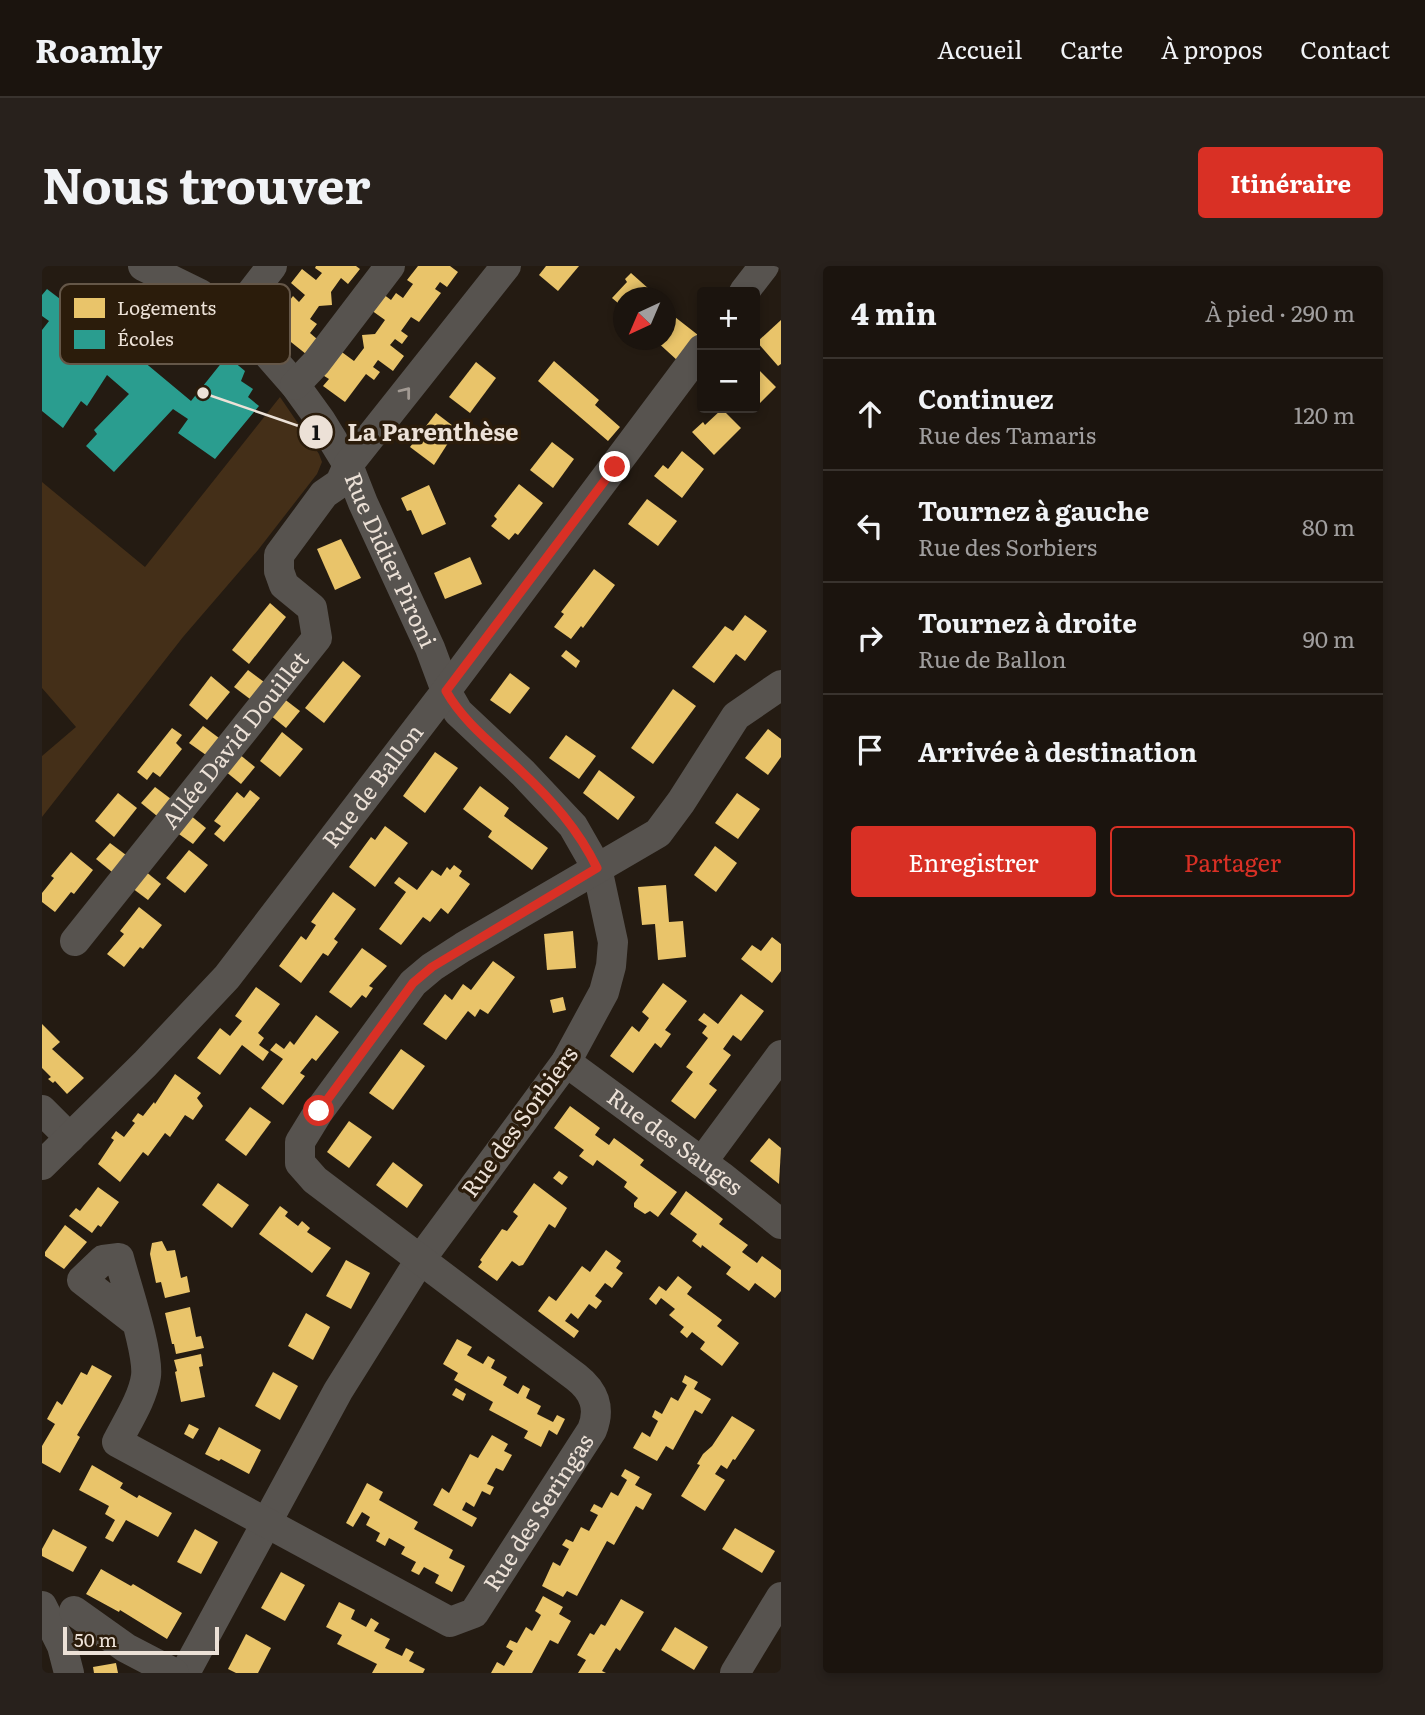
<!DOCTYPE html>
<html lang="fr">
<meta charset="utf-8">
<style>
:root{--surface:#1b140e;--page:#28211c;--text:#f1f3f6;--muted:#a09e9e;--line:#39332e;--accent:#d93025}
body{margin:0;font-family:Literata,serif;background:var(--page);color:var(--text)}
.controls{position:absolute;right:21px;top:21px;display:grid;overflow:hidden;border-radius:7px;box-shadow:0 4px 10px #0003}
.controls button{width:63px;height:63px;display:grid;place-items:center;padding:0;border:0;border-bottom:2px solid var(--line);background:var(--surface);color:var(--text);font:35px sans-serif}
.compass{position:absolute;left:571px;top:21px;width:63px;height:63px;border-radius:50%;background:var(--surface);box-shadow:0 4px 10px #0003;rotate:224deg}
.scale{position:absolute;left:21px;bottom:18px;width:156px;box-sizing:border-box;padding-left:7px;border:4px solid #ece1d7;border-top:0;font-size:19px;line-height:24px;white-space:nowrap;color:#ece1d7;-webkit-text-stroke:5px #2b1c0b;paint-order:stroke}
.stop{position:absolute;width:21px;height:21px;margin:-16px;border:5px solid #d93025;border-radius:50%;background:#fff}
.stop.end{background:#d93025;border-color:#fff;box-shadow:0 2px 7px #0008}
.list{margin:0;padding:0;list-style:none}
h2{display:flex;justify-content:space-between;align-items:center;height:91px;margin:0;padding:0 28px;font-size:30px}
h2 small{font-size:23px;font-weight:400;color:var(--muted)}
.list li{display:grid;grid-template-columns:46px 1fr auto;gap:21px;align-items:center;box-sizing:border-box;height:112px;padding:0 28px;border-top:2px solid var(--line)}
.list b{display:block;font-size:26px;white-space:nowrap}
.list p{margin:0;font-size:23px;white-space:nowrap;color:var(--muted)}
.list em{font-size:23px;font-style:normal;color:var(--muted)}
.actions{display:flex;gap:14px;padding:21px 28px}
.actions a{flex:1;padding:16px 0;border:2px solid var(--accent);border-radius:7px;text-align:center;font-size:24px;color:var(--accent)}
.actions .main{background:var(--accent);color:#fff}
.icon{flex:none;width:38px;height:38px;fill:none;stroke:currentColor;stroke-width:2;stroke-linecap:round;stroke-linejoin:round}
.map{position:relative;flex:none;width:739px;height:1407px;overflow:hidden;border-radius:7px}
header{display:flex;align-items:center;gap:42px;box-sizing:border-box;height:98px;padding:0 35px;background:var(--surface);border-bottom:2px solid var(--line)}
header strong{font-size:33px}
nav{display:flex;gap:38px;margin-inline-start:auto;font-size:24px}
.intro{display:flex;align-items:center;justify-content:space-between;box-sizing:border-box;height:168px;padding:0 42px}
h1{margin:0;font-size:49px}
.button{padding:18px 32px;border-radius:7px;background:var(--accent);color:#fff;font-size:24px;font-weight:700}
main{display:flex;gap:42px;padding:0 42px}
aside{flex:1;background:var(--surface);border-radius:7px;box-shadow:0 4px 10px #0003}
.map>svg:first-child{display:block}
.green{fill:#442f18}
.homes{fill:#e9c46a}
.schools{fill:#2a9d8f}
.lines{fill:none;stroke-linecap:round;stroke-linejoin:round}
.minor{stroke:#57534f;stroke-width:30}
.oneway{stroke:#a29a93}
.route{stroke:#d93025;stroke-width:9}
.labels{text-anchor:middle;stroke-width:7;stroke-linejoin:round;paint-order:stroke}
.street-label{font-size:23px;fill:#ece1d7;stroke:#2b1c0b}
.key{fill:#2b1c0b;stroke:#655748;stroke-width:2}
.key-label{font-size:19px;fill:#ece1d7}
.leader{fill:none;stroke:#ece1d7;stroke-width:2.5}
.callout-dot{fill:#ece1d7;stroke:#2b1c0b;stroke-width:2.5}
.mark-label{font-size:21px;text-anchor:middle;font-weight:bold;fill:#111}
.callout-label{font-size:24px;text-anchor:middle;font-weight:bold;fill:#ece1d7;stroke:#2b1c0b;stroke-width:7;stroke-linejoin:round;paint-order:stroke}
</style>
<header>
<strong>Roamly</strong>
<nav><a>Accueil</a><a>Carte</a><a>À propos</a><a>Contact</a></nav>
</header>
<div class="intro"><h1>Nous trouver</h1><a class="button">Itinéraire</a></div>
<main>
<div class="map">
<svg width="739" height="1407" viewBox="0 0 739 1407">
<rect width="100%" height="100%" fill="#241b12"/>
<polygon class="green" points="238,131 277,188 280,196 275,208 216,284 141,371 0,551 0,490 34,461 0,422 0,216 103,301"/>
<g class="homes">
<polygon points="274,0 314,0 318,3 306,18 299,12 289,26 290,39 277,40 268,53 275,58 268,67 275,73 264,88 220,53 227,45 235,51 251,30 257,36 263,29 249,17 260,3 274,14 280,7 273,2"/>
<polygon points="376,0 408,0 416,6 405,21 398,16 393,23 399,27 377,56 369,51 359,65 366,70 360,78 353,73 348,79 362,90 351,105 336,94 331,101 338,106 332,114 324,108 303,136 281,120 287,113 279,108 297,84 312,95 322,82 320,69 333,68 343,54 329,44 341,28 349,34 354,27 361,32 371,18 365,14"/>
<polygon points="504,0 537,0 516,25 497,9"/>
<polygon points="589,7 607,23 599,32 582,32 582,42 570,32 585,16 583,13"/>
<polygon points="624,44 656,69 636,95 613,74 624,74"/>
<polygon points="739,54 739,98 736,100 715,76"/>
<polygon points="512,95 557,134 553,139 578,161 566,175 496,115"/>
<polygon points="434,96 454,112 428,147 407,131"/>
<polygon points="713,100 734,121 709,146 704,142 713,142"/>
<polygon points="680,143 699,162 672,189 650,166 661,156 663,159"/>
<polygon points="394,147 415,163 392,199 368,181"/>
<polygon points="510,176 532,193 511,222 488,204"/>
<polygon points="640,185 662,203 640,232 612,210 621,199 626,203"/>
<polygon points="477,218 501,237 476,269 473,267 467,274 449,260 455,253 452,250"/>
<polygon points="387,219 404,258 380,269 369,244 365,245 359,232"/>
<polygon points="605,233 635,255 616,280 586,258"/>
<polygon points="299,273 319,312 293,324 275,283"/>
<polygon points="428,291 440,318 403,333 392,307"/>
<polygon points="552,303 573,319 541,362 539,360 529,373 512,361 522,348 519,346"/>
<polygon points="228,337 244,351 207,398 190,384"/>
<polygon points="703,349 725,365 703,395 694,388 672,417 650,401 683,360 691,365"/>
<polygon points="524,384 538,395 534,402 519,390"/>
<polygon points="301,395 319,410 282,457 263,442"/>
<polygon points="206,404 222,416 208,433 192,421"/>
<polygon points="468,407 488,422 468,448 448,434"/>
<polygon points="169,410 188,426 165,454 147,439"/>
<polygon points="631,423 654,440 611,498 589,482"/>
<polygon points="241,432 258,445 244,462 228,449"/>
<polygon points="161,460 177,472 164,489 147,477"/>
<polygon points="130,462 140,469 134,477 140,483 118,511 111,506 105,514 95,506"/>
<polygon points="726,463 739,473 739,491 726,509 703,492"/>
<polygon points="240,466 261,483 238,511 218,495"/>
<polygon points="524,469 554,490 537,513 507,492"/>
<polygon points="393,486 416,502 383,547 361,530"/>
<polygon points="197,488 213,501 199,518 183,505"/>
<polygon points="557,504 593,531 576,554 541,527"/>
<polygon points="438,520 467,542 462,550 506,582 490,604 446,571 450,565 421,543"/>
<polygon points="113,521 129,533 115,550 99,537"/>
<polygon points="208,524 218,532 182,576 172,568 179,560 172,555 195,526 202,532"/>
<polygon points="76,527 95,542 72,571 53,555"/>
<polygon points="695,527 718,543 696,573 673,557"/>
<polygon points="148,549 164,562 151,578 134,566"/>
<polygon points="343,560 366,577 333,621 307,601 329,571 333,574"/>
<polygon points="68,577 84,589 70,606 54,593"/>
<polygon points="673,580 695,597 674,626 652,609"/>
<polygon points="147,584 166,599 143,627 124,612"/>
<polygon points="29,586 51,604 32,628 29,626 13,646 0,636 0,627 12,612 9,610"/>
<polygon points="412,599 420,605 417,610 428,618 406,648 399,642 388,656 381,651 359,679 337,663 364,626 352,617 357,611 375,624 390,604 399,610 405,601 408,604"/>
<polygon points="103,605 119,618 106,634 90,622"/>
<polygon points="624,619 627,656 641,655 644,691 616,694 613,658 600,659 596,621"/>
<polygon points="291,626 314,643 292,673 296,676 286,690 281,687 259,717 237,700 259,670 264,674 274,659 269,656"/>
<polygon points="97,641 120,659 101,683 98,681 82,701 65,688 82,668 78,665"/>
<polygon points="531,665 534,702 505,704 502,668"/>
<polygon points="730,671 739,678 739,705 730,717 699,693 710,679 719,685"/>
<polygon points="320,682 345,700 327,720 331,722 324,732 320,729 309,742 287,726"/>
<polygon points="451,695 473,711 446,748 438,743 433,751 426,745 404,774 381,758 403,728 410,734 421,718 429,724"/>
<polygon points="621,717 645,735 623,764 629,768 619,782 613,777 591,807 568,790 590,760 597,766 607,752 600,746"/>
<polygon points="214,721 238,738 216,767 222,772 217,779 227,786 221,795 200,779 178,809 155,792 178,762 188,770 200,755 193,750"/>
<polygon points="699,728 722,745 699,775 691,769 681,783 689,789 667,818 675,824 653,853 629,835 651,806 644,801 666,772 660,767 665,760 656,754 662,747 676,758"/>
<polygon points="521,731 524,744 511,747 508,734"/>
<polygon points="274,749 297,766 274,795 270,792 258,807 263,810 241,839 219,822 241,793 228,784 234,777 242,783 248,775 252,779"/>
<polygon points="0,758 18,776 10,783 42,812 25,828 13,815 11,817 6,813 9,811 0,802"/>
<polygon points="359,783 383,800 351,844 327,827"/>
<polygon points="133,808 159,827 155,832 161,840 151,854 143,849 128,871 123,867 106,890 101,886 78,916 56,898 72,874 69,872 74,865 82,871 93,857 90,855 96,847 101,850 112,836 113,838"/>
<polygon points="528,840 558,862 553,869 567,879 572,872 602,894 598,899 635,926 616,951 608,945 603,948 592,941 592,937 596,932 582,921 585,916 555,894 551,900 537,890 542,884 512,862"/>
<polygon points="208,841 229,856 204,890 183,874"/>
<polygon points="307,855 330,871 307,902 285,886"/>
<polygon points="727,872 739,882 737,918 708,895"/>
<polygon points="351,896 381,919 365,942 334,919"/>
<polygon points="517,905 526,911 520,919 511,912"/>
<polygon points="176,917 207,939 190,962 160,939"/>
<polygon points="492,917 525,942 513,962 507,958 481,999 477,1000 470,995 455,1015 436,1001 440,996 438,994 460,963 465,965 476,950 471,946"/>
<polygon points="56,921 77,936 59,961 56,959 50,967 27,950 34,942 38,945"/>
<polygon points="644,925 681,953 677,958 706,979 700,986 715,997 720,990 739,1004 739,1025 733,1032 713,1017 707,1025 684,1008 689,1001 660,979 659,982 650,975 655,968 628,948"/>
<polygon points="238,940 246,946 243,950 256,960 260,955 268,962 265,966 289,982 270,1007 217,968"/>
<polygon points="23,959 45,976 22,1003 3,990 3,986"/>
<polygon points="120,975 125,985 133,984 139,1012 145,1010 148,1026 123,1032 119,1016 114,1017 108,988 110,977"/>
<polygon points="564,984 579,995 574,1002 581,1007 570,1022 563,1017 553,1030 560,1035 554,1043 547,1038 536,1053 529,1047 523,1055 537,1065 532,1072 496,1045 507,1030 514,1035 540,1000 548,1006"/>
<polygon points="304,994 328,1007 309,1043 284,1030"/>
<polygon points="636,1010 650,1021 645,1028 680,1054 675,1060 697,1077 680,1100 658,1083 663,1076 650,1066 645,1072 638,1066 642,1061 627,1049 633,1043 619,1032 614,1039 607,1033 617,1020 624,1025"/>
<polygon points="148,1041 154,1071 159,1070 162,1082 134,1088 132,1078 130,1078 123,1047"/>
<polygon points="264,1047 288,1061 271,1094 246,1080"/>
<polygon points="415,1073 430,1081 425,1089 441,1098 446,1090 453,1094 449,1102 465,1111 461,1119 476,1128 481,1119 488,1123 484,1132 499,1140 495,1148 511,1156 515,1149 523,1153 515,1169 507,1164 499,1181 482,1172 486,1165 447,1144 451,1136 412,1114 416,1107 401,1098"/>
<polygon points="159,1088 161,1100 157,1101 163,1131 139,1136 133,1106 135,1105 132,1094"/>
<polygon points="50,1099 70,1110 35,1169 38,1171 18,1207 0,1197 0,1180 13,1158 5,1153 15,1135 20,1139 39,1106 45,1109"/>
<polygon points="231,1106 256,1120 238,1154 213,1140"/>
<polygon points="643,1109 656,1116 652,1123 669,1133 660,1148 653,1144 631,1184 624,1180 615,1195 591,1182 600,1166 608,1171 616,1155 610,1151 613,1144 620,1148 629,1131 636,1135 645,1119 640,1116"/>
<polygon points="414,1122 424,1128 421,1135 410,1129"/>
<polygon points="690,1150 713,1164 693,1194 691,1193 685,1203 679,1199 673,1208 683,1214 663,1245 639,1230 658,1199 655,1198 661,1188 670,1180"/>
<polygon points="147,1158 157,1163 151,1173 142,1168"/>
<polygon points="177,1161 219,1184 207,1208 179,1193 177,1195 163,1188"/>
<polygon points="450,1169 466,1178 462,1185 470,1189 461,1205 454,1202 445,1218 452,1221 448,1229 440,1225 432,1241 424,1236 420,1244 435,1252 430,1261 391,1239 400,1222 407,1227 428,1188 436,1192"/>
<polygon points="50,1199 81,1217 78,1222 95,1232 97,1229 130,1247 116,1271 84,1254 71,1276 63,1272 73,1254 63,1248 67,1240 37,1224"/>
<polygon points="583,1203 598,1211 593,1219 610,1228 601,1244 594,1240 572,1279 565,1275 535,1330 525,1325 521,1331 500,1320 511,1296 518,1300 527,1283 520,1279 524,1273 531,1276 539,1261 547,1265 556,1249 548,1245 552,1238 560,1242 569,1226 576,1230 585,1214 579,1210"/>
<polygon points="325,1217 341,1226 337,1234 376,1256 372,1263 411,1284 407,1292 423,1300 410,1326 393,1317 397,1309 382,1301 377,1309 369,1305 374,1296 359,1288 363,1281 347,1272 343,1280 334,1275 338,1267 324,1259 328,1251 320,1246 311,1261 304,1257"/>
<polygon points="693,1262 733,1285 720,1307 680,1283"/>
<polygon points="11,1263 45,1281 31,1306 0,1290 0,1283"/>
<polygon points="153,1263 176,1276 159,1308 135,1296"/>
<polygon points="59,1303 89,1320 91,1318 140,1347 125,1373 78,1344 77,1346 44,1328"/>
<polygon points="239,1306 263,1319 243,1355 219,1342"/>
<polygon points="501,1330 521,1341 517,1348 529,1355 516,1378 508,1374 490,1407 449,1407 455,1396 462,1400 471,1385 464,1381 468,1374 475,1377 484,1361 490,1365 499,1349 493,1345"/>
<polygon points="579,1333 602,1346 578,1385 574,1382 560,1405 564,1407 536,1407 544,1394 535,1389 548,1367 552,1369 559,1358 563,1360"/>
<polygon points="297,1336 313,1344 309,1353 324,1361 329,1352 337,1357 332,1365 348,1373 343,1382 360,1390 364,1382 372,1386 367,1395 383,1403 381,1407 330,1407 335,1398 295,1378 300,1369 284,1361"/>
<polygon points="633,1361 666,1381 652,1404 619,1384"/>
<polygon points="204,1368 229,1382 216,1407 194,1407 186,1403"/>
<polygon points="74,1397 76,1407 52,1407 51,1401"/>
</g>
<polygon class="schools" points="5,23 89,87 95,80 106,88 101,95 149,135 185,90 203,105 199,115 211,123 206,131 217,140 173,193 136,167 146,153 131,143 72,206 44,180 55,168 52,164 87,128 65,109 45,140 39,135 21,162 0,145 0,64 7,55 0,50 0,29"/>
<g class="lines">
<g class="minor">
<path id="s1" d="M101 0 158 28 203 62 253 119 279 155 306 199 321 237 388 382 404 425 416 446 481 507 531 560 555 602 571 676 569 700 562 726 524 796 378 994 296 1125 143 1407"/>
<polyline points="702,26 722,0"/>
<polyline points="190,52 230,0"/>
<polyline points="253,119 274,97 348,0"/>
<path id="s2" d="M33 675 275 372 270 342 242 319 237 305V289L282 228 298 217 306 199 464 0"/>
<path id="s3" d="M524 796 679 910 739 958"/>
<polyline points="0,844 28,872"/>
<polyline points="660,896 739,789"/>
<path id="s4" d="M0 899 103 798 185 711 404 425 660 83"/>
<path id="s5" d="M94 1056 40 1014 61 994 77 992C84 1019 107 1086 104 1110 101 1132 85 1156 75 1176L408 1356 432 1347 550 1164C559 1142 552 1125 534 1111L273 914 258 897V876L277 845 371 717 390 701 421 681 616 567 639 536 694 450 739 419"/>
<polyline points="0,1340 20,1380 27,1407"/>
<polyline points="32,1345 84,1382 132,1407"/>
<polyline points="693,1407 739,1331"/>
</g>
</g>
<defs><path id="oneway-chevron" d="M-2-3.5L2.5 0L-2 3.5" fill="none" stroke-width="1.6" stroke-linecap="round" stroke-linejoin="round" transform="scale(1.75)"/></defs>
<use class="oneway" href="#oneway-chevron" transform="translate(364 126) rotate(-52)"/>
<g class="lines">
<path class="route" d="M277 845 371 717 390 701 555 602C536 563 510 534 478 504 452 479 422 457 404 425L573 201"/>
</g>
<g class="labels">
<g class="street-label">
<text dy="8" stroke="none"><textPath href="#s1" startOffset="396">Rue Didier Pironi</textPath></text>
<text dy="8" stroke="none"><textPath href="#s2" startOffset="257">Allée David Douillet</textPath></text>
<text dy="8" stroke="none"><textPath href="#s4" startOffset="504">Rue de Ballon</textPath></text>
<text transform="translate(478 856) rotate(-54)" y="8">Rue des Sorbiers</text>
<text dy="8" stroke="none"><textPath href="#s3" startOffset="135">Rue des Sauges</textPath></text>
<text dy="8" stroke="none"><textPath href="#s5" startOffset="831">Rue des Seringas</textPath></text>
</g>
</g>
<rect x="18" y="18" width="230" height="80" rx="10" class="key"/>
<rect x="32" y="32" width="31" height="20" fill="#e9c46a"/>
<rect x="32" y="64" width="31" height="19" fill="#2a9d8f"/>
<g class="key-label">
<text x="75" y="49">Logements</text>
<text x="75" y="80">Écoles</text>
</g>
<path class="leader" d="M161 127L274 166"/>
<g class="callout-dot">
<circle cx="161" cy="127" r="7"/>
<circle cx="274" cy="166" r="18"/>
</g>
<g class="mark-label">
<text x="274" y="174">1</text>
</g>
<g class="callout-label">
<text x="391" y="175">La Parenthèse</text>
</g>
</svg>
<div class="controls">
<button>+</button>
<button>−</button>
</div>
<svg class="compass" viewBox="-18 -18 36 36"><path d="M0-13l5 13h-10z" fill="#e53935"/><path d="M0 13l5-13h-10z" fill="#a09e9e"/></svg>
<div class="scale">50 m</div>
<div class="stop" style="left:277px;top:845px"></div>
<div class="stop end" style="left:573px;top:201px"></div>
</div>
<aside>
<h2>4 min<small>À pied · 290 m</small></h2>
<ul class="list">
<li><svg class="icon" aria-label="ahead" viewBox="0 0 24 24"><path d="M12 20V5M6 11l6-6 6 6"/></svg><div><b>Continuez</b><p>Rue des Tamaris</p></div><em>120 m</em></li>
<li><svg class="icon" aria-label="left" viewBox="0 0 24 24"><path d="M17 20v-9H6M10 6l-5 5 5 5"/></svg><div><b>Tournez à gauche</b><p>Rue des Sorbiers</p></div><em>80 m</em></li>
<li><svg class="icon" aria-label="right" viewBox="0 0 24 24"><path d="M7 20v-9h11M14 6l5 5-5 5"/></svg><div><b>Tournez à droite</b><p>Rue de Ballon</p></div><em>90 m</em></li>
<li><svg class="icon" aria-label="arrive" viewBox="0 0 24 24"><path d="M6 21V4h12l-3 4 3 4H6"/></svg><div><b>Arrivée à destination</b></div></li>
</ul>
<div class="actions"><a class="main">Enregistrer</a><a>Partager</a></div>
</aside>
</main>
